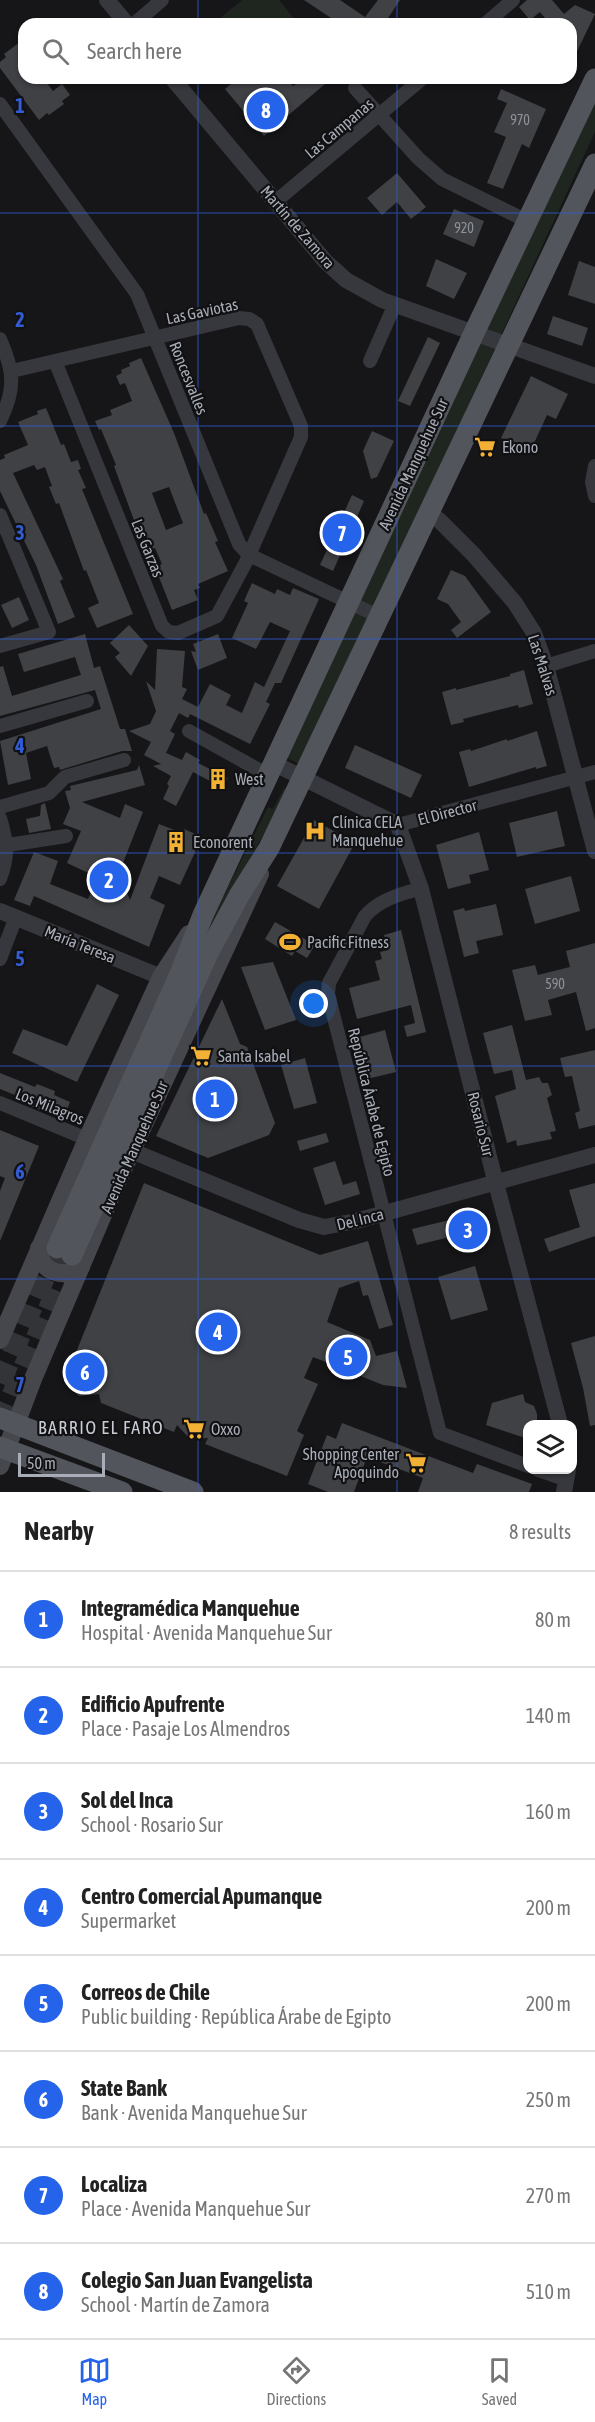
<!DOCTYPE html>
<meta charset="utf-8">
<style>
:root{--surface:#fff;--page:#f6f6f6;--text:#222;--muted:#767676;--line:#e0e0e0;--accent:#2563eb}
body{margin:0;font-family:"Asap Condensed",sans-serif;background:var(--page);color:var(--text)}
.controls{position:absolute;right:18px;bottom:18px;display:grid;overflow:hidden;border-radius:12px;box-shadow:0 2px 4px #0004}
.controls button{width:54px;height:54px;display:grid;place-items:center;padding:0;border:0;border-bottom:2px solid var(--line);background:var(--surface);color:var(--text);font:30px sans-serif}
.scale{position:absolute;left:18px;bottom:15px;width:87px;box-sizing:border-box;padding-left:6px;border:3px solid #a8adb8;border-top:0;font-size:16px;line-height:21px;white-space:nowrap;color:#a8adb8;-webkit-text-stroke:4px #111113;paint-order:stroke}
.you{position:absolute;left:314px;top:1004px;width:21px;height:21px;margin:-15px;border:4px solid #fff;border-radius:50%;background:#1a73e8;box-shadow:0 0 0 9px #1a73e833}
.badge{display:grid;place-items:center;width:39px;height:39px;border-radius:50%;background:var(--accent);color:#fff;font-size:20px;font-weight:700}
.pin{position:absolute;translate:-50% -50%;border:3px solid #fff;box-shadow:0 2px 6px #0006}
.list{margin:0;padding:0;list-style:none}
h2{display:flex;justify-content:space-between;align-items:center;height:78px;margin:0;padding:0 24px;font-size:26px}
h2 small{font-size:20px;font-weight:400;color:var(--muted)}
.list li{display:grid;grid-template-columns:39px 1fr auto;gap:18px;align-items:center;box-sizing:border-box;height:96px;padding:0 24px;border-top:2px solid var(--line)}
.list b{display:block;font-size:22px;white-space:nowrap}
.list p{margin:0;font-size:20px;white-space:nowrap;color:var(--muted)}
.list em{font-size:20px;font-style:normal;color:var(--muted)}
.icon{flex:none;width:33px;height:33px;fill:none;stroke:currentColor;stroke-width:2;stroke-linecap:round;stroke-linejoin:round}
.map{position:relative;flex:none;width:595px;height:1492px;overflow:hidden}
.search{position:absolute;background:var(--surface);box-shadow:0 2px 4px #0004;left:18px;right:18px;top:18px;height:66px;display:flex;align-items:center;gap:15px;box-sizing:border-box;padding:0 21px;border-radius:18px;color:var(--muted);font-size:22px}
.sheet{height:846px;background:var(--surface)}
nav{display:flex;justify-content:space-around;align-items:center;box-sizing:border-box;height:84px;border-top:2px solid var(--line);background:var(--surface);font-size:16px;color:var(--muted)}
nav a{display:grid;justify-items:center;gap:3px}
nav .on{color:var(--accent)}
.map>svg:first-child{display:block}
.green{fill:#1e261f}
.building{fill:#404145;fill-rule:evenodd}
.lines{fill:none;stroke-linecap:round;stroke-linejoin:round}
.primary-tunnel{stroke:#333438;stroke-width:21;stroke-dasharray:21 10;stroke-linecap:butt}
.minor{stroke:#37383d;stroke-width:14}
.tertiary{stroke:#37383d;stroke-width:16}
.secondary{stroke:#45474d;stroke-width:18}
.primary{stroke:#53555c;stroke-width:21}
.grid{fill:none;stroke:#325cd3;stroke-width:1.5;stroke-opacity:0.55}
.labels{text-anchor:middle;stroke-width:4.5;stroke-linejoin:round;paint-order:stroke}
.number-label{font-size:14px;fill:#8e929b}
.street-label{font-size:16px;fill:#a8adb8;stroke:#111113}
.poi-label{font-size:16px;fill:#a8adb8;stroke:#111113;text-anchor:start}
.neighbourhood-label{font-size:18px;letter-spacing:1.5px;fill:#c9ccd4;stroke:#111113}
.grid-label{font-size:20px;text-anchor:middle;font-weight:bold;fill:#325cd3;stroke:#111113;stroke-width:4.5;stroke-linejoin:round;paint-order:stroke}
</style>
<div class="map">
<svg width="595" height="1492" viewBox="0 0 595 1492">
<rect width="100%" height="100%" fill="#161618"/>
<g class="green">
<polygon points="242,0 279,0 296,21 293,24 213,24"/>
<polygon points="595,93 595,132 302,765 287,758"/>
<polygon points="284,788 289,790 190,963 268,807 273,809"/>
</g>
<g class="building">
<polygon points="304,0 340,0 365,17 378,0 400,0 384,24 340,24"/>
<polygon points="527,0 552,0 564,14 575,5 595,14 571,64 571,24 550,24 540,12 530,20 519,7"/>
<polygon points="24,39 24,78 43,78 53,91 62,84 70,95 62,101 64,104 49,115 47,113 39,120 0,68 0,62 6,57 4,54"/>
<polygon points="238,78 286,78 293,86 304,78 332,78 264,136 225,89"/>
<polygon points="501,89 546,109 529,148 522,144 503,189 487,183 506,137 494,132 507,103 497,99"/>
<polygon points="397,173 426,207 411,219 397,202 382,215 367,198"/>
<polygon points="454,209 484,221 474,247 443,234"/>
<polygon points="436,259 467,273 454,299 426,286"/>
<polygon points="579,261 595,267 595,304 568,295"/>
<polygon points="553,316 588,328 582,346 547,334"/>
<polygon points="428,337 440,343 410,406 398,401"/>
<path d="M141 358 174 433 204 514 206 513 218 541 215 542 228 571 198 584 200 588 194 590 198 600 172 610 155 567 162 564 155 548 150 550 141 530 138 531 114 466 116 465 101 429 99 430 95 421 112 415 110 410 132 401 125 383 120 385 116 376 122 373 121 370 130 366 129 363ZM169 487 183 523 166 530 152 493Z"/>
<polygon points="531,376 568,394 556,419 547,415 530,452 501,438"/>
<polygon points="46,408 61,445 64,444 71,462 78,460 81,469 78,470 86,488 82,489 133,614 97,628 88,608 99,603 86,570 84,571 59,503 56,504 49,487 52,486 45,467 37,470 34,465 13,473 63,579 60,581 75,617 58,624 36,565 0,491 0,460 5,458 4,455 28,445 18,422 38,414 37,411"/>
<polygon points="372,431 394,441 377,477 371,479 363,451"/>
<polygon points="352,495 364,501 333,571 320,565"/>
<polygon points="451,570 465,576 491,612 457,638 451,630 461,622 448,604 437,599"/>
<polygon points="252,583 275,594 277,589 290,595 293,588 319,599 281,683 275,683 266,702 270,704 250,744 190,714 188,718 179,713 170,731 175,734 166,753 182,760 186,752 200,760 198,763 228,778 223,788 193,772 176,806 163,799 169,786 167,784 171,776 153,766 161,764 144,755 151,742 129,731 150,724 156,711 146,681 155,690 157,649 185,651 182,687 187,689 182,699 198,707 210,684 231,695 226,705 242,713 255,682 264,687 290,631 270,622 256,649 232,638 248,603 244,601"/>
<polygon points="19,597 29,620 12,628 1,605"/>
<polygon points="129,625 148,646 131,676 115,657 120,653 110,643"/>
<polygon points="85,634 94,668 100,666 120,729 125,729 132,751 122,751 60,770 59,767 54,768 47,746 26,753 31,779 8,785 0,741 101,709 95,690 0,716 0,667 3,666 12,696 81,675 75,657 24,672 18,654"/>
<polygon points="218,634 227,658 198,670 191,651 196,652 193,644"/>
<polygon points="524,670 533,704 519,708 518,705 463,719 464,722 451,725 442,692 456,688 456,690 510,676 510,674"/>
<polygon points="537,731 547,766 536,769 536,767 469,787 459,752 470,749 471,751 507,739 507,741"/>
<polygon points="355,745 422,775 411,798 345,768"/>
<polygon points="139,765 145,785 82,802 120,818 125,804 143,812 119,873 130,900 159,824 182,833 184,829 202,837 180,885 159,876 150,898 165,905 149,947 34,896 30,906 14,900 34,852 58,861 50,884 88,899 97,877 67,863 81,831 63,824 70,808 65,791 71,790 70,786 137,770"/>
<polygon points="45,803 51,829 29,833 26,819 40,816 41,805"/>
<polygon points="557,811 565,846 517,857 509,823"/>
<polygon points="314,820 355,843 319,909 277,886"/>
<polygon points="479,832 489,870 469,875 471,883 448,889 436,845"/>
<polygon points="571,876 580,911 535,924 525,889"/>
<polygon points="496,904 503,935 476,941 479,953 464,957 453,911 464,908 465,911"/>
<polygon points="275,922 315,945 307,958 295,951 292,956 265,939"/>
<polygon points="401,930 426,1032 407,1037 404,1026 415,1023 411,1005 357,1019 349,988 380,980 375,961 382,959 380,952 388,950 384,935"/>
<polygon points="595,943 595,1028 586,1031 576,992 548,1000 552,1015 525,1021 512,970 535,965 538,975 570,967 566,951"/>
<polygon points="273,962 296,1020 265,1030 241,967"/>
<polygon points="97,984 119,995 77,1082 12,1053 23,1029 67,1046"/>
<polygon points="222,999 240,1044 247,1047 275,1123 269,1135 208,1158 156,1136"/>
<polygon points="512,1025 526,1080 539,1077 542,1083 548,1083 552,1095 547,1098 556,1131 550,1132 552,1139 517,1146 516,1140 507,1143 495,1096 516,1089 512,1070 494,1074 483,1033"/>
<polygon points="385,1030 396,1072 367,1079 356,1038"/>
<polygon points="595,1050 595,1125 579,1129 575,1113 580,1111 572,1076 565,1077 560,1058"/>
<polygon points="305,1058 317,1103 294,1109 281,1065"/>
<polygon points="0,1073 35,1087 37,1084 55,1091 54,1095 70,1102 65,1115 48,1108 46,1112 28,1105 30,1101 0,1089"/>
<polygon points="0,1130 39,1146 0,1241 0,1191 5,1178 0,1176"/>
<polygon points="326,1133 329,1142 300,1151 297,1141"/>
<polygon points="335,1161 343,1185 356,1181 360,1194 325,1205 313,1168"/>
<polygon points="144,1183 320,1255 368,1241 393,1325 379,1329 368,1295 363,1296 359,1281 339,1288 327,1322 370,1340 376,1356 397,1351 407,1388 383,1385 313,1357 304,1378 318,1384 297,1431 304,1435 287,1476 205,1444 208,1438 190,1439 177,1425 174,1432 101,1403 99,1394 79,1396 66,1384 64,1363 77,1350"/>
<polygon points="595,1183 595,1236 549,1252 544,1239 580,1227 569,1190"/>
<polygon points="479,1213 486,1239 457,1247 454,1236 417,1245 412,1229"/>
<polygon points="475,1266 488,1310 451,1320 438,1277"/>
<polygon points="595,1336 595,1425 590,1426 583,1388 571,1343"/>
<polygon points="523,1394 525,1402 534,1406 537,1414 537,1425 528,1425 528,1439 486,1425 492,1403"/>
<polygon points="342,1423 473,1473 477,1464 532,1484 529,1492 418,1492 423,1478 367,1457 354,1492 328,1492 308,1484 327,1435 336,1439"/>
</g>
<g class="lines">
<g class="primary-tunnel">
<polyline points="0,1383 57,1248"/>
<polyline points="0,1424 71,1256"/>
</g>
<g class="minor">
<polyline points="134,24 162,0"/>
<polyline points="485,24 513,0"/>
<polyline points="355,88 418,158 442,179 527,221"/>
<polyline points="0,104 137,294 239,544 249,555 380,617"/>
<polyline points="275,202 423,78"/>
<path d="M0 339C14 371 16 389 0 421"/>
<polyline points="370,361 395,304"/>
<polyline points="12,371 239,318 249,319 257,324 301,426 301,437 246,562 217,616 178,633 169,632 162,626 55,361"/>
<polyline points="595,466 592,482 595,496"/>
<polyline points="0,515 49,632 0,646"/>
<polyline points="546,666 595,651"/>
<polyline points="0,726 87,701"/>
<polyline points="189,731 268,775"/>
<polyline points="0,807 49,793 65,777 124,760"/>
<path d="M0 818C7 841 9 856 0 879"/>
<polyline points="398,825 595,772"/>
<polyline points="8,845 66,836"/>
<path d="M421 889C401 893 378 901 365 916L329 983 328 994 440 1433 528 1466"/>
<polyline points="0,959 16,917"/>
<polyline points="0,1103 87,1139"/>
<polyline points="538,1470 567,1480"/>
</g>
<g class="tertiary">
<polyline points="107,0 127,24"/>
<polyline points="172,78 325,261 346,280 382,300 595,376"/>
<polyline points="429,515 439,520 474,555 515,603 534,633 546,666 595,851"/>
<polyline points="273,763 398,825 421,889 493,1172 560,1424"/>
<polyline points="0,911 161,977"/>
<polyline points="132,1151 299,1220 324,1227 356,1221 595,1155"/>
<polyline points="564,1492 568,1470"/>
</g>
<g class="secondary">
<path d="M39 1248C40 1273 62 1279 81 1267"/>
<polyline points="0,1340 87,1139 161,977 189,934"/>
<polyline points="0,1466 33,1379 114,1189 260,874"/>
</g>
<g class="primary">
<polyline points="57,1248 180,974 203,915 474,333 595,79"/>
<polyline points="72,1255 208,953 240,894 269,848 595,164"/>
<polyline points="0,1418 193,1492"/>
<polyline points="0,1447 122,1492"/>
</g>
</g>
<path class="grid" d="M198 0V24M397 0V24M198 78V1492M397 78V1492M0 213H595M0 426H595M0 639H595M0 853H595M0 1066H595M0 1279H595"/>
<defs>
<symbol id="supermarket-bare" viewBox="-9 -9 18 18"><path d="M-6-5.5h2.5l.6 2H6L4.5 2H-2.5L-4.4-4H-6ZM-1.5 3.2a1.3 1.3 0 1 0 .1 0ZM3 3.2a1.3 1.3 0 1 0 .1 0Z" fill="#f2b134" stroke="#111113" stroke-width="2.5" paint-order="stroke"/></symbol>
<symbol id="building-bare" viewBox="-9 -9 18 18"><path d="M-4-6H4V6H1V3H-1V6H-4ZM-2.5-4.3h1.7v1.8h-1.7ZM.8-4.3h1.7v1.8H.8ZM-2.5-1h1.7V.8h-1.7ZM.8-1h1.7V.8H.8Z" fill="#f2b134" stroke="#111113" stroke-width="2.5" paint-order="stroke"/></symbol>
<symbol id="hospital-bare" viewBox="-9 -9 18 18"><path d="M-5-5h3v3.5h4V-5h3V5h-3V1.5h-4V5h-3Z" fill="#f2b134" stroke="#111113" stroke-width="2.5" paint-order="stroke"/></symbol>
<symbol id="stadium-bare" viewBox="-9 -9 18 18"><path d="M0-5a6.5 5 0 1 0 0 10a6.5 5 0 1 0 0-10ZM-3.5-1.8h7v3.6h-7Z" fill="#f2b134" stroke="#111113" stroke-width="2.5" paint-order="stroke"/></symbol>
</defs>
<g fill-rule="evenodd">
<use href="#supermarket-bare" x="470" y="432" width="30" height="30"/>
<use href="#building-bare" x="203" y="764" width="30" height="30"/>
<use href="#hospital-bare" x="300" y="816" width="30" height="30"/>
<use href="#building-bare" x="161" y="827" width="30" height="30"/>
<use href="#stadium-bare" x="275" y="927" width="30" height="30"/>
<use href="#supermarket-bare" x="186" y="1041" width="30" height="30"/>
<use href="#supermarket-bare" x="179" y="1414" width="30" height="30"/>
<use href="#supermarket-bare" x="401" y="1448" width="30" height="30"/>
</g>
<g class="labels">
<g class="number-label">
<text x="520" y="125">970</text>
<text x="464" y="233">920</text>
<text x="555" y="989">590</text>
</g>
<g class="street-label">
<text transform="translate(339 128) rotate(-40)" y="6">Las Campanas</text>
<text transform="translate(298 227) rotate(49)" y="6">Martín de Zamora</text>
<text transform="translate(202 311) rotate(-12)" y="6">Las Gaviotas</text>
<text transform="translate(189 378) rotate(68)" y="6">Roncesvalles</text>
<text transform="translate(413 464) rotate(-65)" y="6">Avenida Manquehue Sur</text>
<text transform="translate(148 548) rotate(68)" y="6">Las Garzas</text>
<text transform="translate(543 665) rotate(72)" y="6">Las Malvas</text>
<text transform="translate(447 812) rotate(-15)" y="6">El Director</text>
<text transform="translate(80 944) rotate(22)" y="6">María Teresa</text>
<text transform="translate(372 1102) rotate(76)" y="6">República Árabe de Egipto</text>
<text transform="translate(50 1106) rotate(22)" y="6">Los Milagros</text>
<text transform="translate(481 1124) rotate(76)" y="6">Rosario Sur</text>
<text transform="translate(134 1147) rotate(-66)" y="6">Avenida Manquehue Sur</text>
<text transform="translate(360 1219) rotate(-14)" y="6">Del Inca</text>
</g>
<g class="poi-label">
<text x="502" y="453">Ekono</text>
<text x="235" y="785">West</text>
<text x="332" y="828">Clínica CELA<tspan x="332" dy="18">Manquehue</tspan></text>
<text x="193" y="848">Econorent</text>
<text x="307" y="948">Pacific Fitness</text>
<text x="218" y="1062">Santa Isabel</text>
<text x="211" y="1435">Oxxo</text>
<text x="399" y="1460" text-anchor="end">Shopping Center<tspan x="399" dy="18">Apoquindo</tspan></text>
</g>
<g class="neighbourhood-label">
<text x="101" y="1434">BARRIO EL FARO</text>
</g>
</g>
<g class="grid-label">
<text x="20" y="113">1</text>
<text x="20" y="327">2</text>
<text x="20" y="540">3</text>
<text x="20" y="753">4</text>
<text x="20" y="966">5</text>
<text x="20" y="1179">6</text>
<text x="20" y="1392">7</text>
</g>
</svg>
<div class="controls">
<button><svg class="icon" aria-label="layers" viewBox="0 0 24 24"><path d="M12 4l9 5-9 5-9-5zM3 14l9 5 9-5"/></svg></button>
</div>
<div class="scale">50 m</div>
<div class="you"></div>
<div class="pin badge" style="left:215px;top:1099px">1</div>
<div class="pin badge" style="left:109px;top:880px">2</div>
<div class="pin badge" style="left:468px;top:1230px">3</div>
<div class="pin badge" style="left:218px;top:1332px">4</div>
<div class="pin badge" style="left:348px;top:1357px">5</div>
<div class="pin badge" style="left:85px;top:1372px">6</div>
<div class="pin badge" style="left:342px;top:533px">7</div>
<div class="pin badge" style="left:266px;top:110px">8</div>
<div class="search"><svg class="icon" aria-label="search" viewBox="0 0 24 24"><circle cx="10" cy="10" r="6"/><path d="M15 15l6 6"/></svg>Search here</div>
</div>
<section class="sheet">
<h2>Nearby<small>8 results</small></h2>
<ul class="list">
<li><span class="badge">1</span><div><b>Integramédica Manquehue</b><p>Hospital · Avenida Manquehue Sur</p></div><em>80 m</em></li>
<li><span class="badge">2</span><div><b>Edificio Apufrente</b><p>Place · Pasaje Los Almendros</p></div><em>140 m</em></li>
<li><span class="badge">3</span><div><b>Sol del Inca</b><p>School · Rosario Sur</p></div><em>160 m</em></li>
<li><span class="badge">4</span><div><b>Centro Comercial Apumanque</b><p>Supermarket</p></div><em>200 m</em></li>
<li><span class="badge">5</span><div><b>Correos de Chile</b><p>Public building · República Árabe de Egipto</p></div><em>200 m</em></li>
<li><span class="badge">6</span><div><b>State Bank</b><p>Bank · Avenida Manquehue Sur</p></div><em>250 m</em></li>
<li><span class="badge">7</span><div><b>Localiza</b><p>Place · Avenida Manquehue Sur</p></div><em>270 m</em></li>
<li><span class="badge">8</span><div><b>Colegio San Juan Evangelista</b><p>School · Martín de Zamora</p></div><em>510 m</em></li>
</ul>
</section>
<nav>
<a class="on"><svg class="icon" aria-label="map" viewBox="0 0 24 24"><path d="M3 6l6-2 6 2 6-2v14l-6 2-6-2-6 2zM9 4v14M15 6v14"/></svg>Map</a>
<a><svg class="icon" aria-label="directions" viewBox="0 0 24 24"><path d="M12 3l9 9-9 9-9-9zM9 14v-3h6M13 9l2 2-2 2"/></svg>Directions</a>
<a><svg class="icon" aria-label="saved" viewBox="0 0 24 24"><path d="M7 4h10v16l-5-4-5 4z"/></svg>Saved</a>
</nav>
